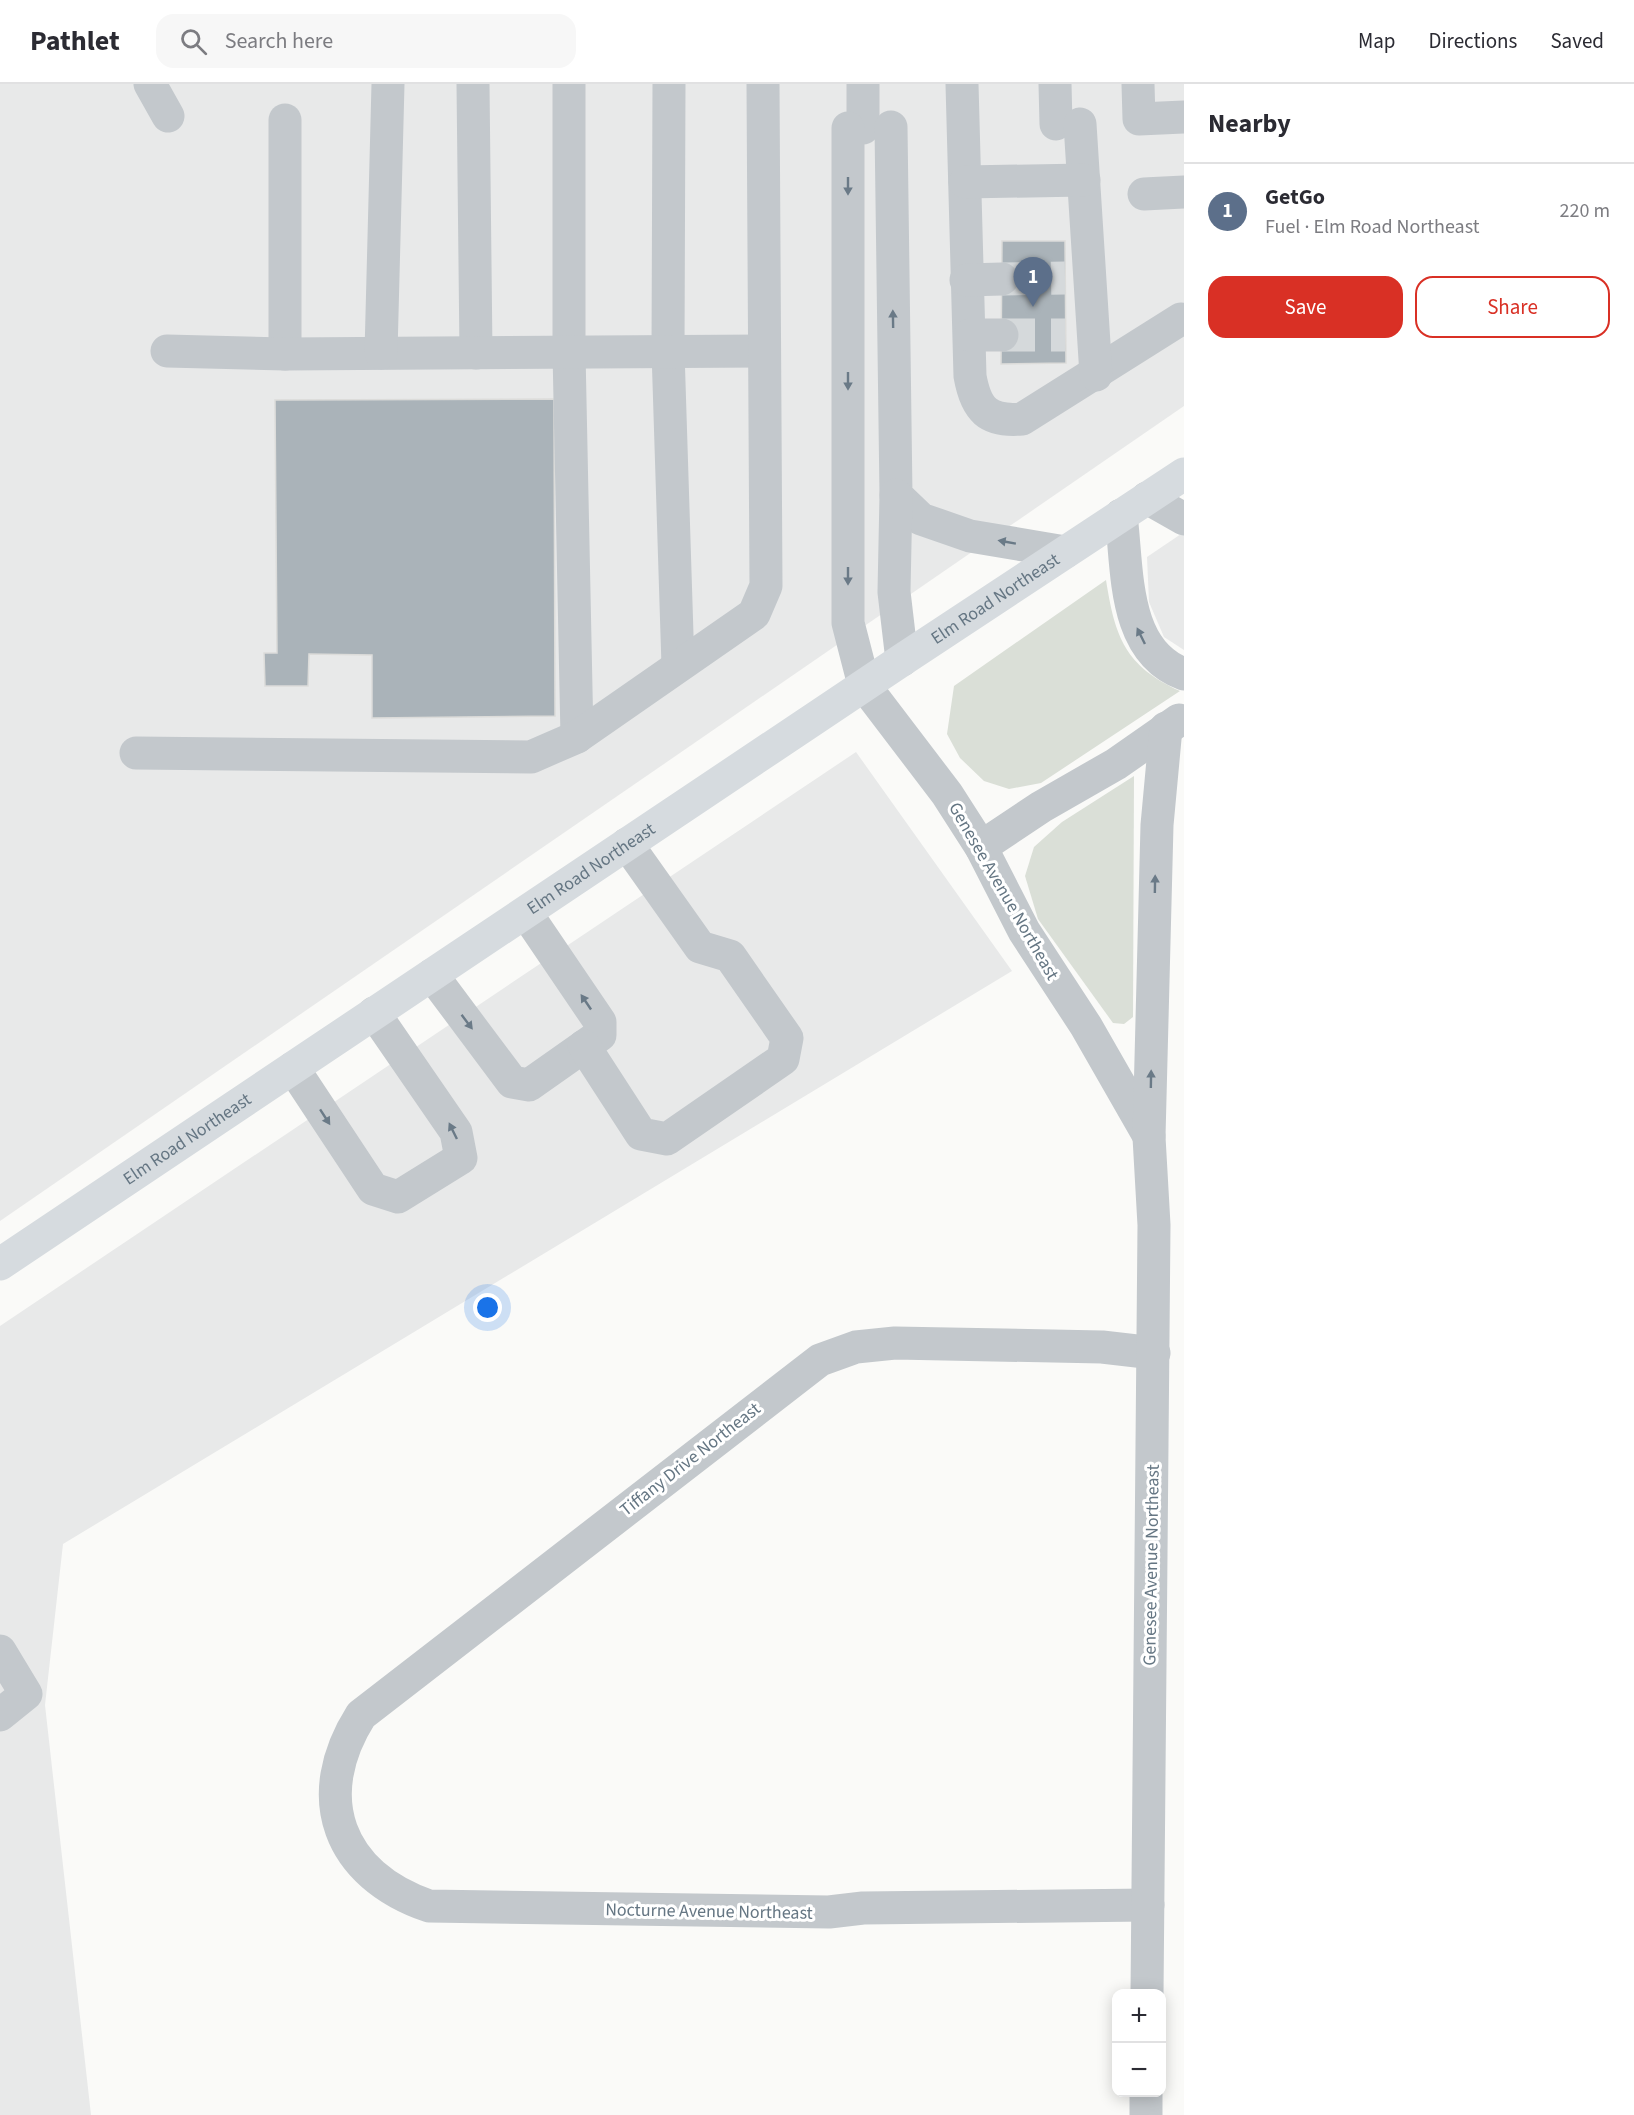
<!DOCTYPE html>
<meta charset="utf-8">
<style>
:root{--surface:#fff;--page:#f7f7f7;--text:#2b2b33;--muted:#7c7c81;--line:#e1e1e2;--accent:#d93025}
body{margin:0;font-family:"Source Sans 3",sans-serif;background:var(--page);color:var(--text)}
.controls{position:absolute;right:18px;bottom:18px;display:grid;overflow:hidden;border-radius:12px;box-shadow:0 3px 15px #0003}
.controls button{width:54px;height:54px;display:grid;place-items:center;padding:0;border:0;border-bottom:2px solid var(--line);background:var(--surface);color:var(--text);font:30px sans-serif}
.you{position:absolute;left:488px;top:1224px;width:21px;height:21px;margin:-15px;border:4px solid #fff;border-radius:50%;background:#1a73e8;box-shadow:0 0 0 9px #1a73e833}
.badge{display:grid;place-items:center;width:39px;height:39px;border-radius:50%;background:var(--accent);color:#fff;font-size:20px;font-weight:700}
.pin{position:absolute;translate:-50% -50px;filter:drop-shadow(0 2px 3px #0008)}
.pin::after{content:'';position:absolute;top:32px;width:21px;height:18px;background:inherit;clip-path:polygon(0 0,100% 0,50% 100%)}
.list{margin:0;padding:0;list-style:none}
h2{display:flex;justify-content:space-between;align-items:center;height:78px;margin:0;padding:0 24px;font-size:26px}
h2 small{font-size:20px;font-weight:400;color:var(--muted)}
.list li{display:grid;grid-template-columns:39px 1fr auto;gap:18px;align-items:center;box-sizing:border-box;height:96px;padding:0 24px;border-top:2px solid var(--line)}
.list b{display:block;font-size:22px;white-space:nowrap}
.list p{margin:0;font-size:20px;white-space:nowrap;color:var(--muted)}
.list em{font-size:20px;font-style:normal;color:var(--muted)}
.actions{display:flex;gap:12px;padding:18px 24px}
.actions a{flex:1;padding:14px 0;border:2px solid var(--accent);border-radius:18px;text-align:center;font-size:21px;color:var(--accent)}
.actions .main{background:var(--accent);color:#fff}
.icon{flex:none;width:33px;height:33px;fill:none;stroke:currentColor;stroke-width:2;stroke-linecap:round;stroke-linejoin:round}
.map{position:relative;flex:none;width:1184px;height:2031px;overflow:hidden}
header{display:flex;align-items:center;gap:36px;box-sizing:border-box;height:84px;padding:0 30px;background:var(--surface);border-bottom:2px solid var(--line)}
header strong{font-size:28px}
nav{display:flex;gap:33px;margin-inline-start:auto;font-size:21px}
.search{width:420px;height:54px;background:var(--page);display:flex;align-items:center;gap:15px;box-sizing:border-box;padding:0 21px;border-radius:18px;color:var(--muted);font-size:22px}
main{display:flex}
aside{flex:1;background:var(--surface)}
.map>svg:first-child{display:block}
.built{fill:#e8e9e9}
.green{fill:#dadfd7}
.building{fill:#aab3b9;stroke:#dcdcda;stroke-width:1.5}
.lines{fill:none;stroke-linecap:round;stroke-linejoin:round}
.minor-tunnel{stroke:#d5d9db;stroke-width:33;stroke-dasharray:33 16;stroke-linecap:butt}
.minor{stroke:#c3c8cc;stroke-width:33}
.major{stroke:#d6dbdf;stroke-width:33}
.oneway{fill:#6a7a87}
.labels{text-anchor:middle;stroke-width:6;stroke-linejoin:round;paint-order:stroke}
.street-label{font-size:18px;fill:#657683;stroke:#fff}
</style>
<header>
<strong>Pathlet</strong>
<div class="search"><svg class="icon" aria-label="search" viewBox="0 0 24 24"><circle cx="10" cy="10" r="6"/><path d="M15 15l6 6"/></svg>Search here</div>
<nav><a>Map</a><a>Directions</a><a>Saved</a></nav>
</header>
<main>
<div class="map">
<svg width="1184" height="2031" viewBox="0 0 1184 2031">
<rect width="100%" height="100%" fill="#fafaf8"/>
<g class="built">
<polygon points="0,0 1184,0 1184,322 0,1137"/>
<polygon points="1184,448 1184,566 1164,553 1149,518 1147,473"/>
<polygon points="856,668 1012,887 63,1460 45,1621 91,2031 0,2031 0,1242"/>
</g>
<g class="green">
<path d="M1106 496C1115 553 1125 582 1180 607L1041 699 1009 705 984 697 960 674 947 650 954 602Z"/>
<polygon points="1134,692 1133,933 1124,940 1113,939 1038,835 1025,792 1034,763 1062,738"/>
</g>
<g class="building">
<polygon points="1002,157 1065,157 1066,279 1001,280"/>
<polygon points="554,315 555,632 372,634 372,571 309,570 308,602 265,602 264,569 277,569 275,316"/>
</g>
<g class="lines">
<g class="minor-tunnel">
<polyline points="1002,195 1065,194"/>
<polyline points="1002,251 1065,251"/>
</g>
<g class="minor">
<polyline points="150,0 168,32"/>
<polyline points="473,0 476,269"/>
<polyline points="569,0 569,268 577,653"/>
<polyline points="669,0 668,267 678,582"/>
<polyline points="863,0 863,44"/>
<path d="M962 0 970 292C976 326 988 338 1022 335L1181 235"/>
<polyline points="1055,0 1056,40"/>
<polyline points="1138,0 1139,35 1184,33"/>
<polyline points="285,36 285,270"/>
<polyline points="1080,40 1096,291"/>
<polyline points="891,43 896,411 921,435 970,452 1065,468"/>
<polyline points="848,44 848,539 864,601 947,710 981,763 1024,847 1086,942 1149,1052"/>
<polyline points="965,98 1084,96"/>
<polyline points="1144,110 1184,108"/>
<polyline points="966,196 1002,195"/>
<polyline points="970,251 1002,251"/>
<polyline points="167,267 285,270 764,267"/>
<polyline points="381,269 388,0"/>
<polyline points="896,411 894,508 902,576"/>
<polyline points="1147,414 1184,435"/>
<path d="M1121 431C1128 486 1122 567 1184 590"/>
<polyline points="136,669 531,673 577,653 754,530 766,502 763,0"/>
<polyline points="981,763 1041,723 1116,680 1179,636"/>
<polyline points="432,891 512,998 529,1001 600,951 600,938 526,829"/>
<polyline points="584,962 641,1050 667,1055 783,975 787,954 730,872 700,863 627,760"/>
<polyline points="293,984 373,1105 398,1113 461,1074 456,1048 374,929"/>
<polyline points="0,1567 26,1610 0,1631"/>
<path d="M1148 1821 863 1824 829 1828 429 1822C338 1791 309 1713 361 1631L820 1276 856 1263 895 1259 1102 1263 1154 1269"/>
<polyline points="1147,1910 1154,1141 1149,1053 1157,741 1166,644"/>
<polyline points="1146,2031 1146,2008"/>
</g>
<path class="major" id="s1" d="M0 1180 902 576 1184 390"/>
</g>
<defs><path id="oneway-solid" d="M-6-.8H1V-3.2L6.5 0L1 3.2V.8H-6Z" transform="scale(1.5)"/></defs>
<g class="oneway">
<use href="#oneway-solid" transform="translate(848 102) rotate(90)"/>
<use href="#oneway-solid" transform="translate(893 235) rotate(-91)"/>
<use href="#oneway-solid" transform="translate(848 297) rotate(90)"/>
<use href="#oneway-solid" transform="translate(1007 458) rotate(-170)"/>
<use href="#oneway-solid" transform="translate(848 492) rotate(90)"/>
<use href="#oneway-solid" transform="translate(1141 552) rotate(-116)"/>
<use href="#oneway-solid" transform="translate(1155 800) rotate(-89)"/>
<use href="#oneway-solid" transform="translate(586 918) rotate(-124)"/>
<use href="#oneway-solid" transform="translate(467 938) rotate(53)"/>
<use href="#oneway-solid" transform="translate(1151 995) rotate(-89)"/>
<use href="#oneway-solid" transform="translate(325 1033) rotate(57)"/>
<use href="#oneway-solid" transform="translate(453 1047) rotate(-116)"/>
</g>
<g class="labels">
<g class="street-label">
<text dy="6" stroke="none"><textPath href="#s1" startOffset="1197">Elm Road Northeast</textPath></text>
<text dy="6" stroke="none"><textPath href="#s1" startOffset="711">Elm Road Northeast</textPath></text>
<text transform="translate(1004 807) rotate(60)" y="6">Genesee Avenue Northeast</text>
<text dy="6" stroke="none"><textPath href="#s1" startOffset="225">Elm Road Northeast</textPath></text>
<text transform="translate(690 1375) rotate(-38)" y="6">Tiffany Drive Northeast</text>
<text transform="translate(1151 1481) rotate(-89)" y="6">Genesee Avenue Northeast</text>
<text transform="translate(709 1827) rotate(1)" y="6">Nocturne Avenue Northeast</text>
</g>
</g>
</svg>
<div class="controls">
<button>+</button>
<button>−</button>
</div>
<div class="you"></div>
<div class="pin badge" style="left:1033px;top:223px;background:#5c6f8a">1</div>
</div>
<aside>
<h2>Nearby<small></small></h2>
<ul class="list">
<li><span class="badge" style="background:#5c6f8a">1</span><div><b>GetGo</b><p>Fuel · Elm Road Northeast</p></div><em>220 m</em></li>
</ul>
<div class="actions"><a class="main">Save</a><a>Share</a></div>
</aside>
</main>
